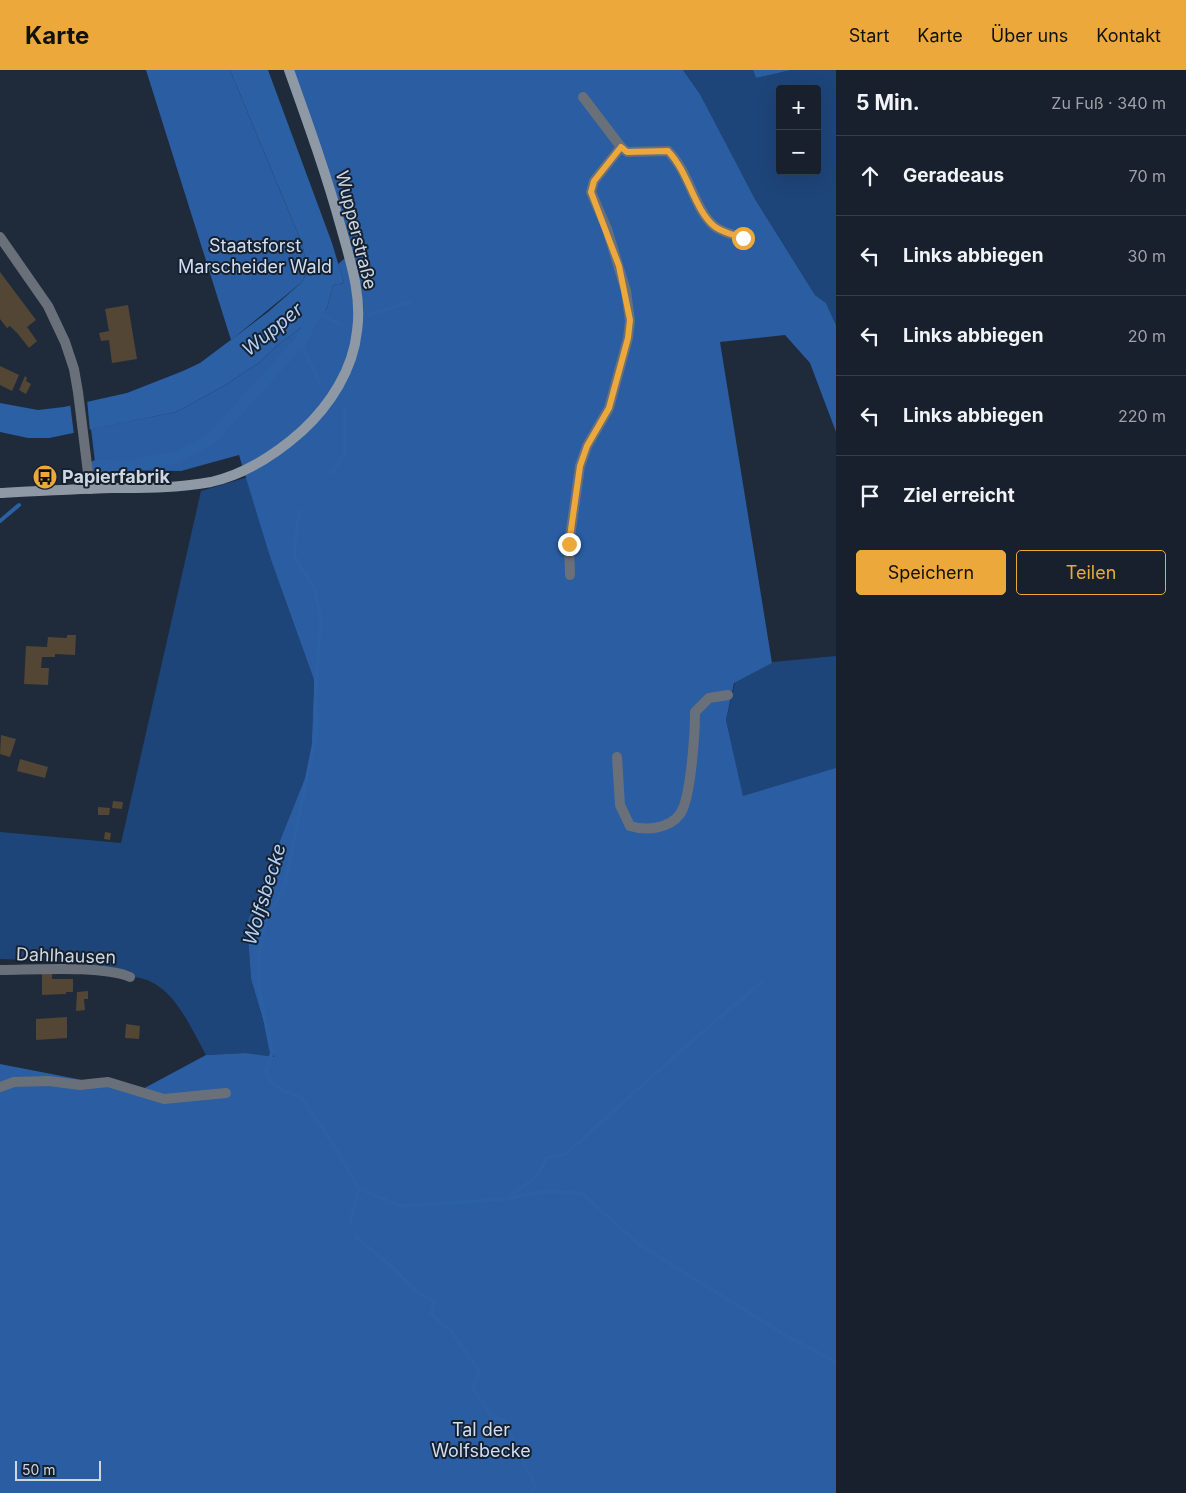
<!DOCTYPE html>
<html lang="de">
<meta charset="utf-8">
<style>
:root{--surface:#17202c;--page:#242d38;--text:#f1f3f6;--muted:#9ea3a9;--line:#363e48;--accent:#eda83b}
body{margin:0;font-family:Inter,sans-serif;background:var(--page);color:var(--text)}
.controls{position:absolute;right:15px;top:15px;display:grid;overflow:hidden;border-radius:5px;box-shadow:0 5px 20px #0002}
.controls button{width:45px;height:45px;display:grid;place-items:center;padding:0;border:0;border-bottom:1px solid var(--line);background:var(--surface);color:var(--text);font:25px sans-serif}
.scale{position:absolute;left:15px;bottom:12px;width:86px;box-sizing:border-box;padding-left:5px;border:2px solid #ced6e0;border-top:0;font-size:14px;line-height:18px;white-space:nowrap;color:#ced6e0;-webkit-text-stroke:4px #162130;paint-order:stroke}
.stop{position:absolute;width:15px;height:15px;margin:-11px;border:4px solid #eda83b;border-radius:50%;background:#fff}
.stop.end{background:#eda83b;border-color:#fff;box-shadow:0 1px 5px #0008}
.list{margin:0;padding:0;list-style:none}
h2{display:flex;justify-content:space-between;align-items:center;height:65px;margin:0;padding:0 20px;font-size:21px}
h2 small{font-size:16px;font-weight:400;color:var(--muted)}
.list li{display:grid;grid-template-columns:32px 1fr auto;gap:15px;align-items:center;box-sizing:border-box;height:80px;padding:0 20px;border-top:1px solid var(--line)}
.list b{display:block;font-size:19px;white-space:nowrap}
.list em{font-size:16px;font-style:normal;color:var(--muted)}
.actions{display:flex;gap:10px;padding:15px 20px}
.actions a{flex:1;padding:11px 0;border:1px solid var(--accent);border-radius:5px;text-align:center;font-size:18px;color:var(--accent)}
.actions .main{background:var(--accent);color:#111}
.icon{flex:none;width:28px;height:28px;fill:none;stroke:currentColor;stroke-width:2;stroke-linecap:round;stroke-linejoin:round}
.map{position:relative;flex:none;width:836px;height:1423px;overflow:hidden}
header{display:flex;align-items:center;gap:30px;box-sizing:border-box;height:70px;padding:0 25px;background:var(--accent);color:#111}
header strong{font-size:24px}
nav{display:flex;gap:28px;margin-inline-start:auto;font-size:18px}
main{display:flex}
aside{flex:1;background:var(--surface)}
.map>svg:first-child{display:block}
.green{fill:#1e4579;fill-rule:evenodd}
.forest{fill:#2a5da1}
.water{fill:#2c60a4}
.pier{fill:#1f2b3a}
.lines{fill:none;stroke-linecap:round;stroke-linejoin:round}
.stream{stroke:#2c60a4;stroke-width:4}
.canal{stroke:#2c60a4;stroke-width:12}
.building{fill:#534635}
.minor{stroke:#6a7079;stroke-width:10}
.secondary{stroke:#8f98a5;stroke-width:10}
.route{stroke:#eda83b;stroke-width:6}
.labels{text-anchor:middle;stroke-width:4;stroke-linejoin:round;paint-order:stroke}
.street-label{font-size:18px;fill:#ced6e0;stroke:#162130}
.park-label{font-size:18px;fill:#d0dff2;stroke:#162130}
.poi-label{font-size:18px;font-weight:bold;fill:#ced6e0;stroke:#162130;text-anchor:start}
.water-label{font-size:19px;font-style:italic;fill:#b5d1f7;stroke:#162130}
</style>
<header>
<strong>Karte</strong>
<nav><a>Start</a><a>Karte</a><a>Über uns</a><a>Kontakt</a></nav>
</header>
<main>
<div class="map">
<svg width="836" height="1423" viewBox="0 0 836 1423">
<rect width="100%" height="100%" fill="#1f2b3a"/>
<g class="green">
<path d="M683 0H753L756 8 791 0H836V255L826 233 815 225 755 129 700 24ZM780 19H817V101H780Z"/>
<path d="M248 407 271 490 314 610 311 693 247 853 251 909 274 988 246 983 206 985C189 955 171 907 130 907V901L91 898 92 892 0 889V762L121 773 201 421Z"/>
<polygon points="836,586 836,699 743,727 726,650 735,612 773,592"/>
</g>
<g class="forest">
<polygon points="146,0 230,0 302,173 308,202 301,213 231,270"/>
<polygon points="287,0 683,0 700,24 755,129 815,225 826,233 836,255 836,362 810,293 785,265 720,272 772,593 734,613 726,650 743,726 836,698 836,1423 0,1423 0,994 139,1021 206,985 246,983 274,987 251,909 247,853 311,693 314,610 271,490 239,385 181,401 96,400 91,359 176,342 222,317 260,292 279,274 327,238 333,215 344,213 338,194 350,184"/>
<polygon points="753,0 791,0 756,8"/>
</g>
<polygon class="water" points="230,0 268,0 332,173 344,213 333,215 327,238 279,274 260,292 222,317 176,342 49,368 28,368 0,362 0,333 38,340 64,337 127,323 183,301 200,293 268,242 301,213 308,202 302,173"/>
<polygon class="pier" points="87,329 90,362 74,365 70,333"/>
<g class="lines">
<g class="stream">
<polyline points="316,243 340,254"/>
<polyline points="368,245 410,232"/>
<polyline points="300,272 320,313"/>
<polyline points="332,403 345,383 345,338"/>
<polyline points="299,441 294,486 314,517 321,549 316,609 316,665 285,814 266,851 259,885 259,919 272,983 266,1002 271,1012 282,1020 301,1027 333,1074 359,1119 350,1153"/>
<polyline points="0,451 19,435"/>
<polyline points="359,1119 401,1136 506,1129 546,1121 582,1123 638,1174 787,1266 836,1292"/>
<polyline points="507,1128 537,1106 547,1088 566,1084 685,977 762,912"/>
<polyline points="355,1166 391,1196 415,1221 434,1231 431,1244 451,1261 479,1301 473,1318 491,1346 504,1350 536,1418 530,1423"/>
</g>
<polyline class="canal" points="96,396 135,395 176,387 210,370 300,272 321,234"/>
</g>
<g class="building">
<polygon points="0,202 36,250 27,257 37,271 29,278 18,264 10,256 7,258 0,249"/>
<polygon points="128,235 137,289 112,293 109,270 101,271 99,263 109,261 105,239"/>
<polygon points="0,296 19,305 12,321 0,315"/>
<polygon points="25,306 27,308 26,311 31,314 26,324 19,320"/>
<polygon points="67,565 76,565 75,585 55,584 55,587 42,587 41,598 49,598 48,615 24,614 26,576 47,577 48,567 67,568"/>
<polygon points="1,665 16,669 10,687 0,684"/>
<polygon points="20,689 48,697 45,708 17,701"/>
<polygon points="113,731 123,732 122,739 112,738"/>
<polygon points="98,737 110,738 109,745 98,745"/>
<polygon points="105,762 111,763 110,770 104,769"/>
<polygon points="52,903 52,909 73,909 73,922 66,922 66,924 42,925 42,904"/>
<polygon points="88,921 88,929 84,929 85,940 76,941 77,922"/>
<polygon points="67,947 67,968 36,970 36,949"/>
<polygon points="126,954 140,956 139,969 125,968"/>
</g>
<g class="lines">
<g class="minor">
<path d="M583 27 621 77 627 82 668 81C690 103 694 139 714 156 721 162 734 165 743 168"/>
<polyline points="0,167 48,236 65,272 74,299 78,322 90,419"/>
<polyline points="570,505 569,474 580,396 587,376 609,338 628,268 630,251 626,221 607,159 591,122 594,111 621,77"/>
<path d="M617 687 620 735 630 756C646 761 669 759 680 744 691 729 695 662 695 642L709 628 728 625"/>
<path d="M0 900C34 900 101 895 130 907"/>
<polyline points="0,1017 14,1012 49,1011 80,1015 108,1012 164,1029 226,1023"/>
</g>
<path class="secondary" d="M0 423C38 421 75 419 113 418 146 418 179 418 211 412 246 404 275 385 302 361 330 335 353 300 357 261 362 227 351 193 342 161 327 106 308 53 289 0"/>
</g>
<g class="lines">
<path class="route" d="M569 474 580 396 587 376 609 338 628 268 630 250 619 196 591 122 594 111 621 77 627 82 668 81C689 103 694 139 714 156 721 162 734 165 743 168"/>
</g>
<defs>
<symbol id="bus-disc" viewBox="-11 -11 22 22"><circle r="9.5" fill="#eda83b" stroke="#162130"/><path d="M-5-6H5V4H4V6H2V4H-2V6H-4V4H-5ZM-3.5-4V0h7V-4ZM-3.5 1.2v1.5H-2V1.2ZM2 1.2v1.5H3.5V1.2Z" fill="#111"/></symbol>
</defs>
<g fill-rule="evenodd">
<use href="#bus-disc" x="31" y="393" width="28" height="28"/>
</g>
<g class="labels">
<g class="street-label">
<text transform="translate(356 160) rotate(76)" y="6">Wupperstraße</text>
<text transform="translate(66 886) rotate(2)" y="6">Dahlhausen</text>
</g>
<g class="park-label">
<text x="255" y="182">Staatsforst<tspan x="255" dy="21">Marscheider Wald</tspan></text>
<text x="481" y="1366">Tal der<tspan x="481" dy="21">Wolfsbecke</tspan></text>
</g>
<g class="poi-label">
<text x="62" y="413">Papierfabrik</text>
</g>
<g class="water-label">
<text transform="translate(272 259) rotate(-39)" y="7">Wupper</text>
<text transform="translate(264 824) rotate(-73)" y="7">Wolfsbecke</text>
</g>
</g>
</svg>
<div class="controls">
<button>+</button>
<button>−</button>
</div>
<div class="scale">50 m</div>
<div class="stop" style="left:743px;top:168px"></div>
<div class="stop end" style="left:569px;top:474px"></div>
</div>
<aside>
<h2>5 Min.<small>Zu Fuß · 340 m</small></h2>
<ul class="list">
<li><svg class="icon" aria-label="ahead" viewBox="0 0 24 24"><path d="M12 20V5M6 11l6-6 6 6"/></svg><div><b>Geradeaus</b></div><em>70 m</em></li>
<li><svg class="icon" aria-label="left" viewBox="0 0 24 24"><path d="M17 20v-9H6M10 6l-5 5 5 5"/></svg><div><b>Links abbiegen</b></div><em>30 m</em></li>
<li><svg class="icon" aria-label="left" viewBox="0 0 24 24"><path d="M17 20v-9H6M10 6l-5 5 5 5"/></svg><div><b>Links abbiegen</b></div><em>20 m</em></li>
<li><svg class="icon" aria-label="left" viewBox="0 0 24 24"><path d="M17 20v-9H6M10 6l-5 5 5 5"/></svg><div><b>Links abbiegen</b></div><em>220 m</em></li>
<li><svg class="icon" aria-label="arrive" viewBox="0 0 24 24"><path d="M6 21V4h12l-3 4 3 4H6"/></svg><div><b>Ziel erreicht</b></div></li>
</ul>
<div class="actions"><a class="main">Speichern</a><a>Teilen</a></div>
</aside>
</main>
